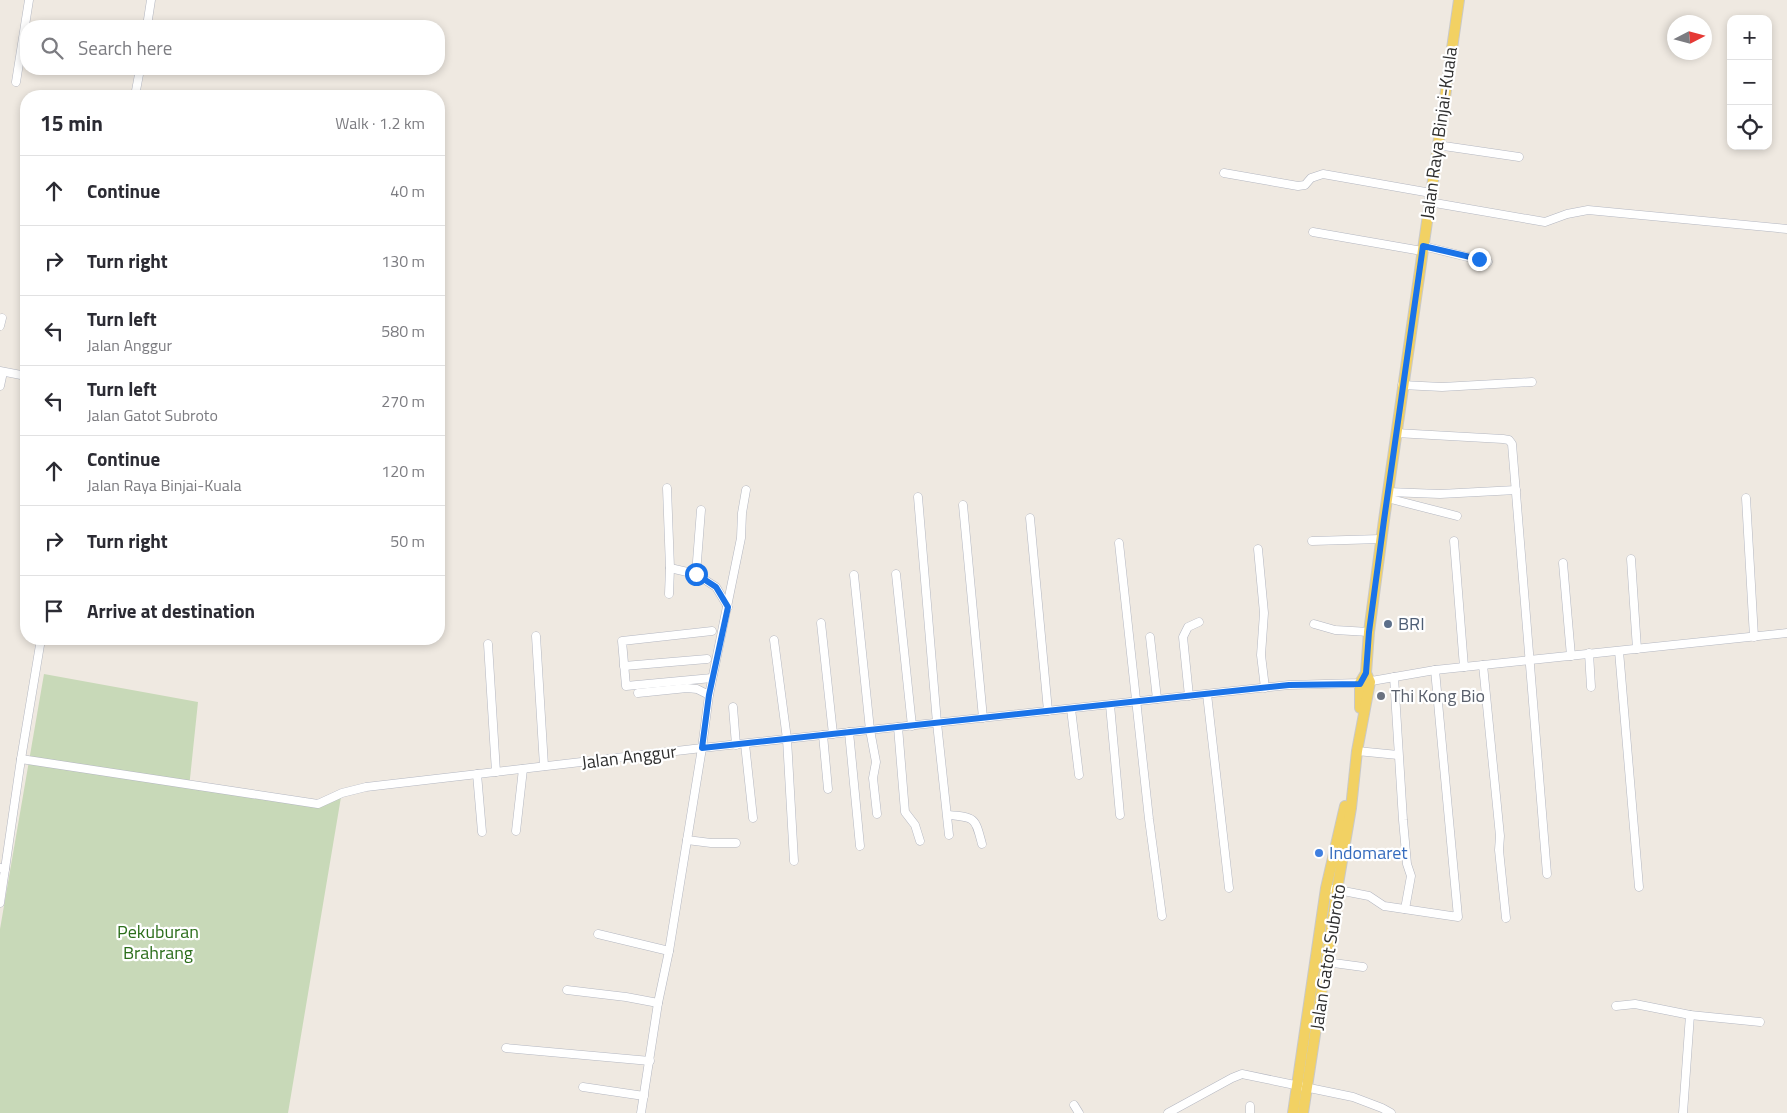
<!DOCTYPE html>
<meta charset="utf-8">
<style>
:root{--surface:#fff;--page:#f2f2f3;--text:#2b2b33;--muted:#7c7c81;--line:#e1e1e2}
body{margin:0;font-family:"Titillium Web",sans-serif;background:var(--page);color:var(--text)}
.controls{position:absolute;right:15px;top:15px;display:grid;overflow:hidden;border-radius:10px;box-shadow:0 2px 8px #0003}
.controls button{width:45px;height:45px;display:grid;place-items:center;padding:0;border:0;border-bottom:1px solid var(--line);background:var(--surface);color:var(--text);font:25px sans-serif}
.compass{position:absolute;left:1667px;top:15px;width:45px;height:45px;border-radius:50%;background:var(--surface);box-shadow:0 2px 8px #0003;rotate:84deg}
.stop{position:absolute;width:15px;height:15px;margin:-11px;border:4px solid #1a73e8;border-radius:50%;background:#fff}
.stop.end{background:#1a73e8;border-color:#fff;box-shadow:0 1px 5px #0008}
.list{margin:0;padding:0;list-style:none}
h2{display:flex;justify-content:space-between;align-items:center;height:65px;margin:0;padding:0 20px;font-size:21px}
h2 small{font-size:16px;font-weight:400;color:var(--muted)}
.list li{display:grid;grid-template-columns:32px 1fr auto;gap:15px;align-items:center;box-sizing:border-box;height:70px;padding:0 20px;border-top:1px solid var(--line)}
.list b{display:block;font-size:19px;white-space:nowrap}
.list p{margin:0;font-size:16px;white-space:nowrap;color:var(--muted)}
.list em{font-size:16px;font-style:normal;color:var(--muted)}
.icon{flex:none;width:28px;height:28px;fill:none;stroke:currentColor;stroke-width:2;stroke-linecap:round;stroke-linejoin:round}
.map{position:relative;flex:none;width:1787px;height:1113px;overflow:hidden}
.search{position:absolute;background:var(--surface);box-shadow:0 2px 8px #0003;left:20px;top:20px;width:425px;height:55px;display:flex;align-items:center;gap:12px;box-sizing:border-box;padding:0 18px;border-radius:20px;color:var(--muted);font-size:19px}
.panel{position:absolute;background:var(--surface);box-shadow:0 2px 8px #0003;left:20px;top:90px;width:425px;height:555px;border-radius:20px}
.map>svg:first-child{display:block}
.cemetery{fill:#c8d9b8}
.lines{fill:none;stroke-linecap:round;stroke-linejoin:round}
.minor-casing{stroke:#b4b7c1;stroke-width:9}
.major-casing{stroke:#c9c9c9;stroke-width:12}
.minor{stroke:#fff;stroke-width:8}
.major{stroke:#f2d163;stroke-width:10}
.route{stroke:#1a73e8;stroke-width:6}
.service-dot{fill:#5c6f8a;stroke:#fff;stroke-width:2}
.worship-dot{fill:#6b7280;stroke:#fff;stroke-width:2}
.shop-dot{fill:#3f7fe0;stroke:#fff;stroke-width:2}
.labels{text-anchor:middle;stroke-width:4.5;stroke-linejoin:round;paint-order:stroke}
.street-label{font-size:18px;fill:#2e2e2e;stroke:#fff}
.service-label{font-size:18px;fill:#4e5e75;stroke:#fff;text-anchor:start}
.worship-label{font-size:18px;fill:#5b616d;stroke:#fff;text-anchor:start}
.shop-label{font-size:18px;fill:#366cbe;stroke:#fff;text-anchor:start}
.park-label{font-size:18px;fill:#2c6e1b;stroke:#fff}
</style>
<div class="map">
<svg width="1787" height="1113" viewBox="0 0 1787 1113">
<rect width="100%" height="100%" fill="#efe9e1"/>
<polygon class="cemetery" points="44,674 198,702 189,788 312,807 341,797 288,1113 0,1113 0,929"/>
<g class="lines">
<defs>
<g id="minor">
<polyline points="147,26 151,0"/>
<polyline points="16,82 29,0"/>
<polyline points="135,96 140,69"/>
<polyline points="1437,145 1519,157"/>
<polyline points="1224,173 1298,186 1305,185 1311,178 1323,174 1431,193"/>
<polyline points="1429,202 1545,222 1567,214 1588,210 1787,229"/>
<polyline points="1313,232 1422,251"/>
<polyline points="1423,246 1488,262"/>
<polyline points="0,326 2,318"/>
<polyline points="0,371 26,376"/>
<polyline points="1402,385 1442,387 1532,382"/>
<polyline points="0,386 3,372"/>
<polyline points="1396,433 1503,439 1509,440 1512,444 1547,874"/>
<polyline points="667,488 670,568 669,594"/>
<polyline points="1388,492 1440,494 1516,490"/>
<polyline points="918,497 937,723 949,835"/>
<polyline points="1387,498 1457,516"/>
<polyline points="1746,498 1754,637"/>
<polyline points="963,505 983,718"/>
<polyline points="1030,518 1048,711"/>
<polyline points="1312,541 1381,539"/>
<polyline points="1454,541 1464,667"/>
<polyline points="1119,543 1149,819 1162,916"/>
<polyline points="1258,549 1264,613 1261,655 1265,688"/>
<polyline points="1631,559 1637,649"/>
<polyline points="1563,563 1571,656"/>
<polyline points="670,568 696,574 716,587 728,607"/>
<polyline points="696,574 701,510"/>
<polyline points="896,574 912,726"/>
<polyline points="854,575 870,730 876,762 873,778 877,814"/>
<polyline points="821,623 833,734"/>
<polyline points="1314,624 1335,630 1369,632"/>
<polyline points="712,631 622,641 626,686 712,678"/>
<polyline points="536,636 544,766"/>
<polyline points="1150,637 1157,699"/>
<polyline points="774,640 787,739 794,861"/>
<polyline points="488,644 496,772"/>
<polyline points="1619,651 1639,887"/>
<polyline points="1589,653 1591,687"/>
<polyline points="1483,665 1500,836 1499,850 1506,918"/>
<polyline points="624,666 707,659"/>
<polyline points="1394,677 1403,820 1407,864 1411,876 1405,909"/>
<polyline points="638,693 687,688 697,689 709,695"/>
<polyline points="1207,694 1229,888"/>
<polyline points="1189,696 1183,637 1188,627 1199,622"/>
<polyline points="1110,705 1120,815"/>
<polyline points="733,707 736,745"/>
<polyline points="1071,709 1079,775"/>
<polyline points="898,727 905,812 915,825 920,841"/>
<polyline points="849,732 860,846"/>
<polyline points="823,735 828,789"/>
<polyline points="745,744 753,818"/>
<polyline points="1357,751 1398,755"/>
<polyline points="21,759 318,804 342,793 366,787 702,748 1289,685 1360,683 1435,670 1787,633"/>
<polyline points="477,774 482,832"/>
<path d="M948 815C976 817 975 818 982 844"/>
<polyline points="516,831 523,769"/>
<polyline points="687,840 711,843 736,843"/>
<polyline points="0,868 5,869 21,759 41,639"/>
<polyline points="1333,889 1369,896 1384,906 1458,917 1435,670"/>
<polyline points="0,903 5,869"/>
<polyline points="598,934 669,951"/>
<polyline points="1326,962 1363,967"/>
<polyline points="567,990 626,997 658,1003"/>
<polyline points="1616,1006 1635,1004 1690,1015 1683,1113"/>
<polyline points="1690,1015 1760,1022"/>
<polyline points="506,1048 650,1061"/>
<polyline points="583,1087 644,1096"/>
<polyline points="1074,1105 1079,1113"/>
<polyline points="1250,1106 1250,1113"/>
<polyline points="641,1113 658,1003 669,951 702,748 709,695 741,538 742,513 746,490"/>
<polyline points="1168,1113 1232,1078 1242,1074 1353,1097 1382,1108 1391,1113"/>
</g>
<g id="major">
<polyline points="1360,708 1360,683 1366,673"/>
<polyline points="1293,1113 1326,888 1345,806"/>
<polyline points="1303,1113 1337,890 1351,808 1357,751 1370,682 1366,673 1369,632 1384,520 1459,0"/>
</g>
</defs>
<use href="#minor" class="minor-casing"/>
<use href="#major" class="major-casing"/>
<use href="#minor" class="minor"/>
<use href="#major" class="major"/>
</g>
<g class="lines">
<polyline class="route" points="696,574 716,587 728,607 709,695 702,748 1289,685 1360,684 1366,673 1369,632 1384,520 1423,246 1479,259"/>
</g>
<circle class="service-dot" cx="1388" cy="624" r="5"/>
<circle class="worship-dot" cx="1381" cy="696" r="5"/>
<circle class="shop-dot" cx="1319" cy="853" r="5"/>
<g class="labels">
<g class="street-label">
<text transform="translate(1439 133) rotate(-82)" y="6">Jalan Raya Binjai-Kuala</text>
<text transform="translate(629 757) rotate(-7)" y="6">Jalan Anggur</text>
<text transform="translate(1328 957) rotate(-81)" y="6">Jalan Gatot Subroto</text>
</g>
<g class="service-label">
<text x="1398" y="630">BRI</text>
</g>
<g class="worship-label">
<text x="1391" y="702">Thi Kong Bio</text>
</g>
<g class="shop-label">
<text x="1329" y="859">Indomaret</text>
</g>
<g class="park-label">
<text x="158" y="938">Pekuburan<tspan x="158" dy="21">Brahrang</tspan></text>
</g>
</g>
</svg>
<div class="controls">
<button>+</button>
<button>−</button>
<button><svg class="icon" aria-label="locate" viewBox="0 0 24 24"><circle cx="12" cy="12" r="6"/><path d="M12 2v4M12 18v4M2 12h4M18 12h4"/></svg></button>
</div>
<svg class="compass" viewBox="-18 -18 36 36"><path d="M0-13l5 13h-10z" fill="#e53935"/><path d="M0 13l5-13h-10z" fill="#7c7c81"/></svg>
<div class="stop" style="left:696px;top:574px"></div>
<div class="stop end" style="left:1479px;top:259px"></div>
<div class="search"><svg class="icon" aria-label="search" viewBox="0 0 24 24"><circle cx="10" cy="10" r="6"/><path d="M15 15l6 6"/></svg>Search here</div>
<section class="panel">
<h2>15 min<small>Walk · 1.2 km</small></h2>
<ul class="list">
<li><svg class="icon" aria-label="ahead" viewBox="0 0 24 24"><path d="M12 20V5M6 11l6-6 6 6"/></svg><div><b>Continue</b></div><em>40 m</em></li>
<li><svg class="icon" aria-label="right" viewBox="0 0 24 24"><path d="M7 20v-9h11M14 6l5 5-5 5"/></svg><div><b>Turn right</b></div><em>130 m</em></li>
<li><svg class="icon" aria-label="left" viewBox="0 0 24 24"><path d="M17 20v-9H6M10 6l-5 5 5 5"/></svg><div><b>Turn left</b><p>Jalan Anggur</p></div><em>580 m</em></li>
<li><svg class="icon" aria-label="left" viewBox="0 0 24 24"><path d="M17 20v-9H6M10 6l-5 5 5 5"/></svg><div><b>Turn left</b><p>Jalan Gatot Subroto</p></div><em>270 m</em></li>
<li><svg class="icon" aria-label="ahead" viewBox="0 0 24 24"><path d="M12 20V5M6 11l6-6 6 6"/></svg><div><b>Continue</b><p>Jalan Raya Binjai-Kuala</p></div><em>120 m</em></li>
<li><svg class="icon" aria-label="right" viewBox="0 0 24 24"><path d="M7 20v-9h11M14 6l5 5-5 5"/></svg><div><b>Turn right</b></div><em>50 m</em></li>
<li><svg class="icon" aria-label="arrive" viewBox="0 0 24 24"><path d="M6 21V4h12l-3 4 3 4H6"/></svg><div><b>Arrive at destination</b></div></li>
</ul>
</section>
</div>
